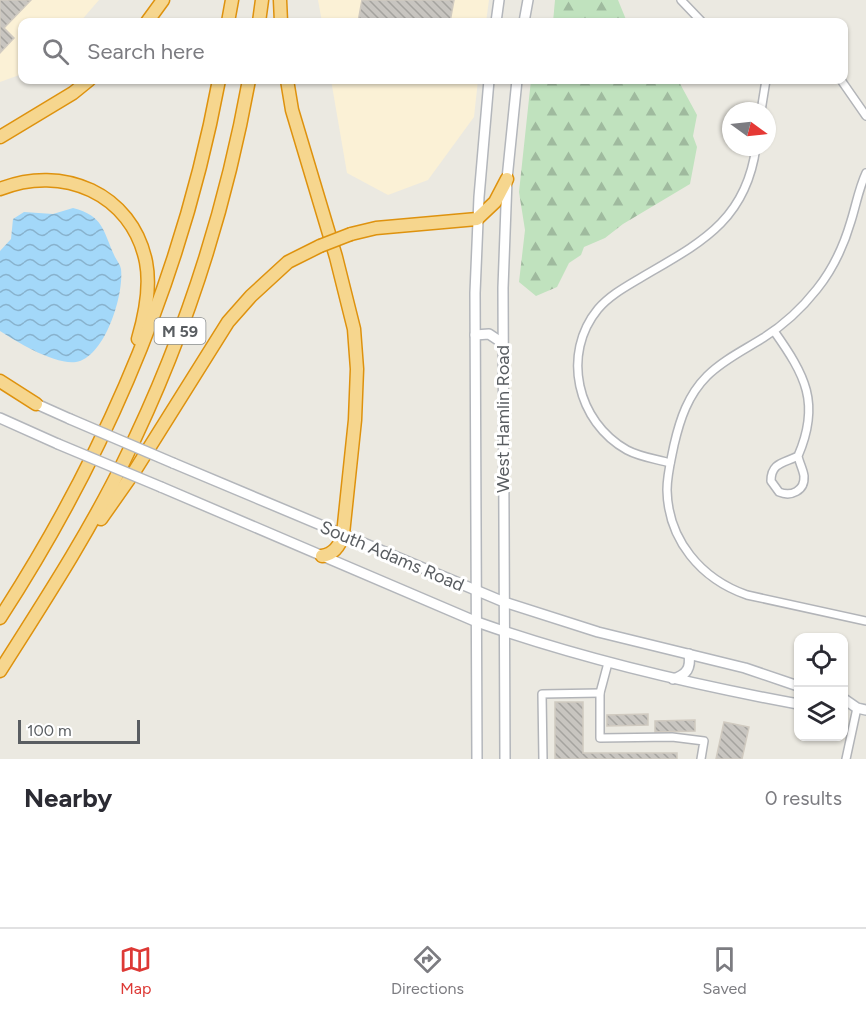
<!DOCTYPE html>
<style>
:root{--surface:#fff;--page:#f7f7f7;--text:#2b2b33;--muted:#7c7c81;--line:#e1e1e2;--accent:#dd3935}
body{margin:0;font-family:Figtree,sans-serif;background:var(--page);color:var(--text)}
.controls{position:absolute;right:18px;bottom:18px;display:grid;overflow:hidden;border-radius:12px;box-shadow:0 2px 4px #0004}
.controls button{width:54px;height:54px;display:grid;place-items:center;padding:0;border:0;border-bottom:2px solid var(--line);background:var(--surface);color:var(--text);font:30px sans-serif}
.compass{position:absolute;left:722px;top:102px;width:54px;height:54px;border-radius:50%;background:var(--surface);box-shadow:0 2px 4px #0004;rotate:105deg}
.scale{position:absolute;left:18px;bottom:15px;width:122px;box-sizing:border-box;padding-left:6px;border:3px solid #595d61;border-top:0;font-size:16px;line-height:21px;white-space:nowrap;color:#595d61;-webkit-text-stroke:4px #fff;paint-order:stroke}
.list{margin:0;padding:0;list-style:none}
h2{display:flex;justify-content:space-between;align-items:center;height:78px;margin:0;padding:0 24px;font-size:26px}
h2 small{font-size:20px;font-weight:400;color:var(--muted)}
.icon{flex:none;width:33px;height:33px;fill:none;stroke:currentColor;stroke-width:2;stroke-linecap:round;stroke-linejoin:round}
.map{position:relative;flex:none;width:866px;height:759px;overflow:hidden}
.search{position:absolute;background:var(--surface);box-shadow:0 2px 4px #0004;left:18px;right:18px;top:18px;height:66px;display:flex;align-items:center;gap:15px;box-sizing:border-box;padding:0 21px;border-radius:12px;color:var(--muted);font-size:22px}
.sheet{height:168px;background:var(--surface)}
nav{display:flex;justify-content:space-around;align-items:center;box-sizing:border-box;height:84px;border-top:2px solid var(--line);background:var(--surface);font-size:16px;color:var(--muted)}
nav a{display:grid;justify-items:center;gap:3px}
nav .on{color:var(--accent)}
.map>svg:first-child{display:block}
.commercial{fill:#fbf1d6}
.forest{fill:url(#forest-firs)}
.water{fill:url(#water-waves)}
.building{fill:url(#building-back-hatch);stroke:#d0cac0;stroke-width:1.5}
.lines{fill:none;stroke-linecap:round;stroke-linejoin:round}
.street-casing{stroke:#b2b4b8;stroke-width:10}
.secondary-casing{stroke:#b3b6bb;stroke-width:12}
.highway-casing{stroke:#de920e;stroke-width:15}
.street{stroke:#fff;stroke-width:7}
.secondary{stroke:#fff;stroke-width:9}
.highway{stroke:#f6d68e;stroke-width:12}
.secondary-bridge-casing{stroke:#b3b6bb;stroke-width:12;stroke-linecap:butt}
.highway-bridge-casing{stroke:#de920e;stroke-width:15;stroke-linecap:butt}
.secondary-bridge{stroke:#fff;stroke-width:9}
.highway-bridge{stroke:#f6d68e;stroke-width:12}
.labels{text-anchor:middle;stroke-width:6;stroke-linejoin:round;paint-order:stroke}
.shield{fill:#fff;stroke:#8b8e90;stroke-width:1.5}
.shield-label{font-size:16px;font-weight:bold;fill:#595d61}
.street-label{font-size:18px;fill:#595d61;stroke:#fff}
</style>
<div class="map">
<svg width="866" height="759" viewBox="0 0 866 759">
<defs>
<pattern id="forest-firs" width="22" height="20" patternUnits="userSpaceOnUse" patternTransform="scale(1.5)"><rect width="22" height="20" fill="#c0e2be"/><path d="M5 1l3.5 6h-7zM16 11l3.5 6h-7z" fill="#9fba9e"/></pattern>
<pattern id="water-waves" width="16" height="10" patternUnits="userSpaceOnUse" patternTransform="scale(1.5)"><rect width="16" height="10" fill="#a3d8f9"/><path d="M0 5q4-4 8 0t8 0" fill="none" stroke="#88b2cd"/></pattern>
<pattern id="building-back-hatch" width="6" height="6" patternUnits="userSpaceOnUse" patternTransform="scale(1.5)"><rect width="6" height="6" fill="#c8c5c0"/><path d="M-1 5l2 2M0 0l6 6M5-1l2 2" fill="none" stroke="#a5a39f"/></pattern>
</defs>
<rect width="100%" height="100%" fill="#ebe9e1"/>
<g class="commercial">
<polygon points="0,0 99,0 80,22 22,22 22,74 0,82"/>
<polygon points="318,0 489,0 486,22 322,22"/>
<polygon points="331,80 478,80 474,117 428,180 388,195 347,173"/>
</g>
<g class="forest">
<polygon points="555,0 618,0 627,22 553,22"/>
<polygon points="531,80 678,80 697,115 693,136 697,147 690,184 623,224 605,238 584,247 581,255 569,263 557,287 536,296 519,282 525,230 519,192"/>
</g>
<path class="water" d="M73 208C104 216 103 231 115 257 117 261 120 264 121 269 124 295 105 357 76 362 55 365 17 342 0 331V251L11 239 13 219 24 212 53 214Z"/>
<g class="building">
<polygon points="0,0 31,0 4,28 14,38 0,53"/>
<polygon points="362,0 454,0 450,22 358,22"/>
<polygon points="555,702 583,702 583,753 677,753 677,759 555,759"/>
<polygon points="648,714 648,725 607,726 607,715"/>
<polygon points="695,720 695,731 655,732 655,721"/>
<polygon points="724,722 749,727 742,759 716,759"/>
</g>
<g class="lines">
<defs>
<g id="street">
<polyline points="681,0 702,22"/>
<polyline points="841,80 866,116"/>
<polyline points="761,111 766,80"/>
<path d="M866 173C859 188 856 205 851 221 844 245 833 269 817 289 802 308 784 325 763 338 744 350 723 360 707 376 688 395 680 419 674 445 671 460 667 475 667 490 668 540 701 579 747 595L866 621"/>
<path d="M774 331C805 375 821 403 798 456 785 463 771 462 771 481L779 492C791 497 805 491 804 476 803 469 799 462 798 456"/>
<path d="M670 463C656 459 640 457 627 450 577 422 561 354 598 309 610 295 627 286 642 277 700 243 746 221 756 147"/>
<polyline points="608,663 600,693 600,738 672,737 704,741 701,759"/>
<polyline points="543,759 542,694 600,693"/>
<polyline points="846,759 857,708"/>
</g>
<g id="secondary">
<polyline points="496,22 499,0"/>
<polyline points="524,22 528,0"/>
<polyline points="475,335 489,334 498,340 503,347"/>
<polyline points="32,402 70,419"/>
<polyline points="0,418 58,444"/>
<polyline points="173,463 504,602 598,632 745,668 798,686"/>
<path d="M161 487 477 622C582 659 689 684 798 704"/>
<path d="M673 679C687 675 691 668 689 654"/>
<polyline points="844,699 857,708 866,710"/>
<polyline points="477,759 475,293 479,197 489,80"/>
<polyline points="505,759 503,288 507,179 517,80"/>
</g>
<g id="highway">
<polyline points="280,0 281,22"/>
<polyline points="147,22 163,0"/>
<polyline points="228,22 232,0"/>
<polyline points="259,22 262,0"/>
<path d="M287 80 292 110 336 257 354 329 357 369 355 420 343 534C340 546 334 554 322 556"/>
<polyline points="0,137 73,93 89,80"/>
<path d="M0 189C62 164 132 193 146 262 151 288 145 315 138 339"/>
<polyline points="351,234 376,228 477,219 495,202 507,179"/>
<polyline points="0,381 36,404"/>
<polyline points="101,519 134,472 228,322 251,296 288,262 320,246"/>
<path d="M0 618C107 453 183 273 219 80"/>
<path d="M0 671C43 603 87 536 123 463 183 342 225 212 249 80"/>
</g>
</defs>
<use href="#street" class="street-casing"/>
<use href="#secondary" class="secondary-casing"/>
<use href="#highway" class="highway-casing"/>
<use href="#street" class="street"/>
<use href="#secondary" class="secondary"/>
<use href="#highway" class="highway"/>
<defs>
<g id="secondary-bridge">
<polyline points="70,419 173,463"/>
<polyline points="58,444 161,487"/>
</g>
<polyline id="highway-bridge" points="320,246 351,234"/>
</defs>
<use href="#secondary-bridge" class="secondary-bridge-casing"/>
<use href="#highway-bridge" class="highway-bridge-casing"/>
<use href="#secondary-bridge" class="secondary-bridge"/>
<use href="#highway-bridge" class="highway-bridge"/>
</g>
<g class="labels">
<rect class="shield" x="154.5" y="318" width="51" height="26" rx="4.5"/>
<g class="shield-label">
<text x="180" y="337">M 59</text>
</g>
<g class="street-label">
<text transform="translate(503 419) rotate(-90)" y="6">West Hamlin Road</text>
<text transform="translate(392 556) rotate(23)" y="6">South Adams Road</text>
</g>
</g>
</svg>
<div class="controls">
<button><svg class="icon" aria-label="locate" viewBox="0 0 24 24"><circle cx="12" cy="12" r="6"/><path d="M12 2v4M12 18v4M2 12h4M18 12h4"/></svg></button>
<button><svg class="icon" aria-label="layers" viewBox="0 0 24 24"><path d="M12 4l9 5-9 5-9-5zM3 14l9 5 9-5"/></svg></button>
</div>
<svg class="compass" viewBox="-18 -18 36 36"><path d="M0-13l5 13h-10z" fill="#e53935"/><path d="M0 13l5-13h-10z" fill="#7c7c81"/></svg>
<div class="scale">100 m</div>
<div class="search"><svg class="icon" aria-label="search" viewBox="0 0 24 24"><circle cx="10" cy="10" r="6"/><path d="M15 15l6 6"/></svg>Search here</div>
</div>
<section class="sheet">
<h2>Nearby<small>0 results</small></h2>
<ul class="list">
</ul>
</section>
<nav>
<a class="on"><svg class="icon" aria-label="map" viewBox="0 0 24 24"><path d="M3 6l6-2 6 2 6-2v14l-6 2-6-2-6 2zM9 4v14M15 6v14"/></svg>Map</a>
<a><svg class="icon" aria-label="directions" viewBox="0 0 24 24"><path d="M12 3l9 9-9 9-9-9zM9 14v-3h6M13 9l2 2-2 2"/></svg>Directions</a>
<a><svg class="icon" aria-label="saved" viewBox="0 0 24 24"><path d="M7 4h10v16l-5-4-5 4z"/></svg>Saved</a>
</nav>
